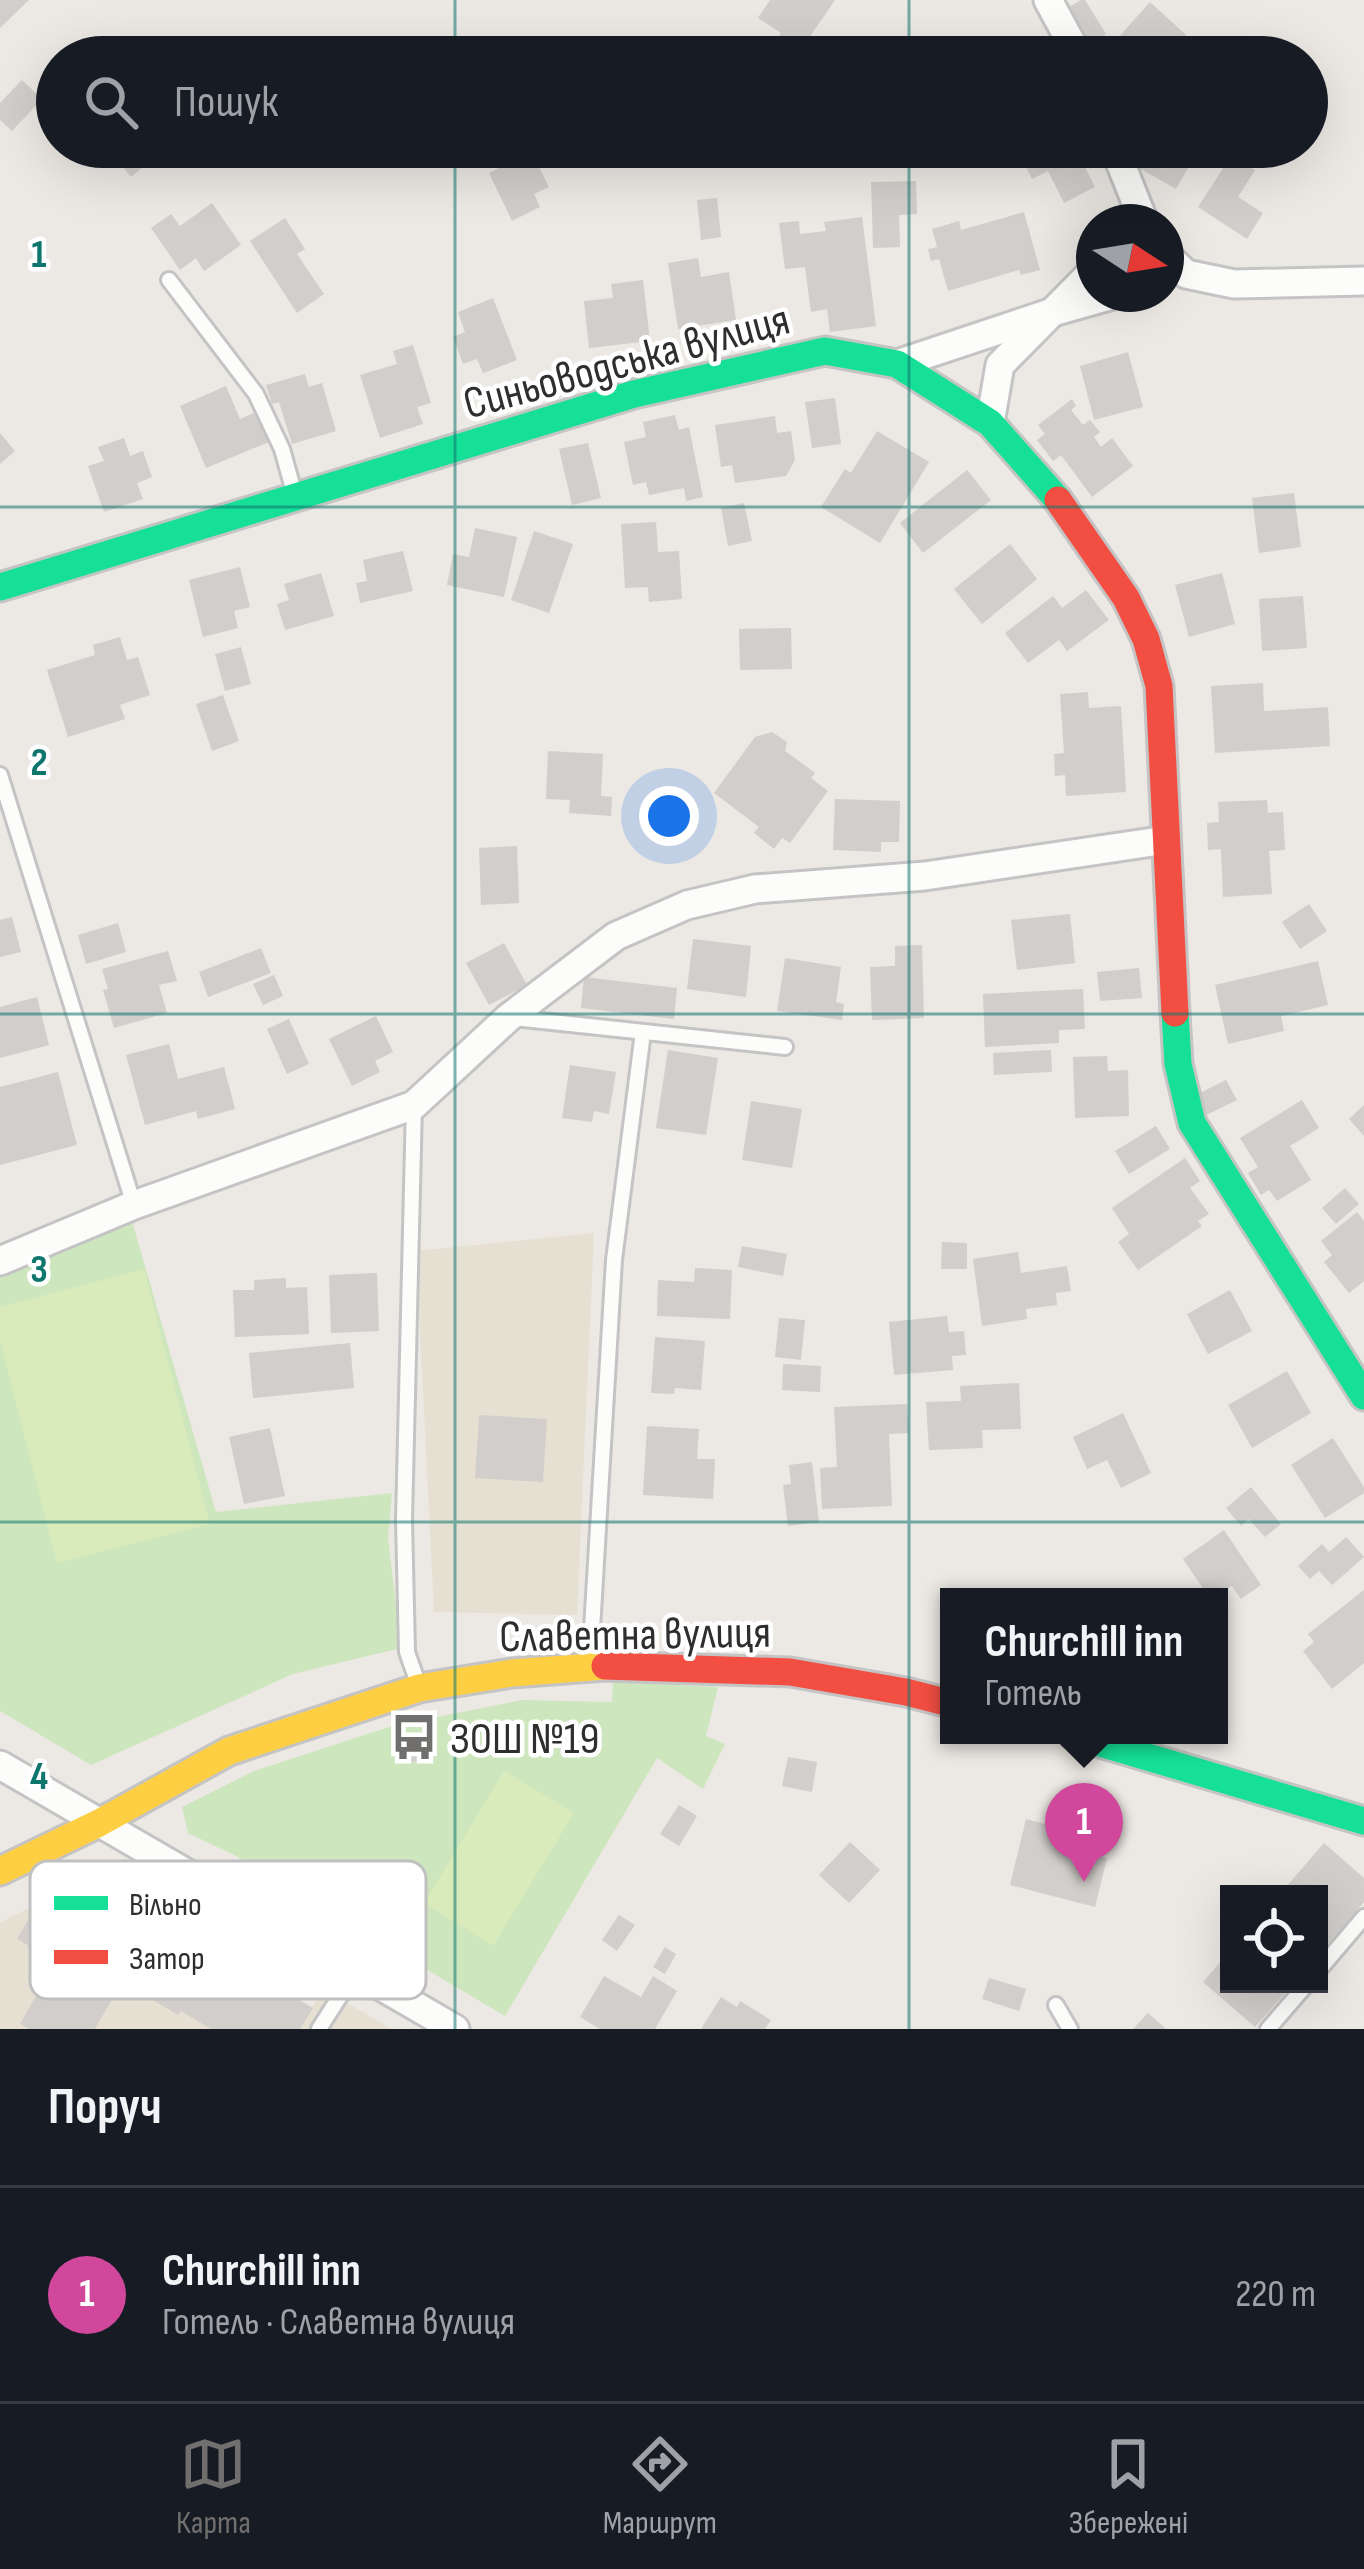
<!DOCTYPE html>
<html lang="uk">
<meta charset="utf-8">
<style>
:root{--surface:#171b24;--page:#20242c;--text:#f1f3f6;--muted:#9ea1a6;--line:#363941;--accent:#706f6e}
body{margin:0;font-family:"Sofia Sans Condensed",sans-serif;background:var(--page);color:var(--text)}
.controls{position:absolute;right:36px;bottom:36px;display:grid;overflow:hidden;border-radius:0px;box-shadow:0 12px 48px #0002}
.controls button{width:108px;height:108px;display:grid;place-items:center;padding:0;border:0;border-bottom:3px solid var(--line);background:var(--surface);color:var(--text);font:60px sans-serif}
.compass{position:absolute;left:1076px;top:204px;width:108px;height:108px;border-radius:50%;background:var(--surface);box-shadow:0 12px 48px #0002;rotate:102deg}
.you{position:absolute;left:669px;top:816px;width:42px;height:42px;margin:-30px;border:9px solid #fff;border-radius:50%;background:#1a73e8;box-shadow:0 0 0 18px #1a73e833}
.badge{display:grid;place-items:center;width:78px;height:78px;border-radius:50%;background:var(--accent);color:#fff;font-size:39px;font-weight:700}
.pin{position:absolute;translate:-50% -99px;filter:drop-shadow(0 3px 6px #0008)}
.pin::after{content:'';position:absolute;top:63px;width:42px;height:36px;background:inherit;clip-path:polygon(0 0,100% 0,50% 100%)}
.popup{position:absolute;left:940px;top:1588px;width:288px;height:156px;box-sizing:border-box;display:grid;place-content:center;border-radius:0px;background:var(--surface);filter:drop-shadow(0 3px 9px #0005);font-size:39px;white-space:nowrap;color:var(--muted)}
.popup b{font-size:45px;color:var(--text)}
.popup::after{content:'';position:absolute;left:50%;top:100%;margin-left:-24px;border:24px solid transparent;border-top-color:var(--surface)}
.list{margin:0;padding:0;list-style:none}
h2{display:flex;justify-content:space-between;align-items:center;height:156px;margin:0;padding:0 48px;font-size:51px}
h2 small{font-size:39px;font-weight:400;color:var(--muted)}
.list li{display:grid;grid-template-columns:78px 1fr auto;gap:36px;align-items:center;box-sizing:border-box;height:216px;padding:0 48px;border-top:3px solid var(--line)}
.list b{display:block;font-size:45px;white-space:nowrap}
.list p{margin:0;font-size:39px;white-space:nowrap;color:var(--muted)}
.list em{font-size:39px;font-style:normal;color:var(--muted)}
.icon{flex:none;width:66px;height:66px;fill:none;stroke:currentColor;stroke-width:2;stroke-linecap:round;stroke-linejoin:round}
.map{position:relative;flex:none;width:1364px;height:2029px;overflow:hidden}
.search{position:absolute;background:var(--surface);box-shadow:0 12px 48px #0002;left:36px;right:36px;top:36px;height:132px;display:flex;align-items:center;gap:30px;box-sizing:border-box;padding:0 42px;border-radius:66px;color:var(--muted);font-size:45px}
.sheet{height:372px;background:var(--surface)}
nav{display:flex;justify-content:space-around;align-items:center;box-sizing:border-box;height:168px;border-top:3px solid var(--line);background:var(--surface);font-size:33px;color:var(--muted)}
nav a{display:grid;justify-items:center;gap:6px}
nav .on{color:var(--accent)}
.map>svg:first-child{display:block}
.education{fill:#e6e0d3}
.green{fill:#cee6be}
.pitch{fill:#d9eabb}
.building{fill:#d1cecb}
.lines{fill:none;stroke-linecap:round;stroke-linejoin:round}
.lane-casing{stroke:#c5c4c5;stroke-width:20}
.street-casing{stroke:#c5c4c5;stroke-width:33}
.fast-casing{stroke:#c5c4c5;stroke-width:33}
.slow-casing{stroke:#c5c4c5;stroke-width:33}
.jam-casing{stroke:#c5c4c5;stroke-width:33}
.lane{stroke:#fcfcfb;stroke-width:14}
.street{stroke:#fcfcfb;stroke-width:27}
.fast{stroke:#16e098;stroke-width:27}
.slow{stroke:#ffcf43;stroke-width:27}
.jam{stroke:#f24e42;stroke-width:27}
.grid{fill:none;stroke:#0f766e;stroke-width:3;stroke-opacity:0.55}
.labels{text-anchor:middle;stroke-width:9;stroke-linejoin:round;paint-order:stroke}
.street-label{font-size:45px;fill:#2e2e2e;stroke:#fff}
.poi-label{font-size:45px;fill:#2e2e2e;stroke:#fff;text-anchor:start}
.key{fill:#fff;stroke:#c0c0c0;stroke-width:3}
.key-label{font-size:33px;fill:#2e2e2e}
.grid-label{font-size:39px;text-anchor:middle;font-weight:bold;fill:#0f766e;stroke:#fff;stroke-width:9;stroke-linejoin:round;paint-order:stroke}
</style>
<div class="map">
<svg width="1364" height="2029" viewBox="0 0 1364 2029">
<rect width="100%" height="100%" fill="#ece8e4"/>
<g class="education">
<polygon points="594,1233 577,1615 434,1612 416,1251"/>
<polygon points="103,1869 143,1893 140,1900 221,1947 218,1954 312,2007 324,1989 391,2029 0,2029 0,1923"/>
</g>
<g class="green">
<polygon points="130,1214 216,1512 392,1493 388,1538 401,1648 293,1674 91,1765 0,1711 0,1268"/>
<polygon points="613,1682 718,1687 706,1736 725,1744 703,1789 657,1758 505,2016 234,1855 188,1833 182,1807 254,1771 392,1726 522,1700 612,1702"/>
</g>
<g class="pitch">
<polygon points="144,1269 210,1524 57,1563 0,1341 0,1307"/>
<polygon points="504,1771 574,1813 493,1946 424,1903"/>
</g>
<g class="building">
<polygon points="0,0 29,0 0,28"/>
<polygon points="770,0 835,0 796,57 774,44 781,33 758,18"/>
<polygon points="1081,0 1085,0 1106,34 1089,45 1066,9"/>
<polygon points="1150,2 1186,35 1167,55 1163,52 1159,57 1101,57"/>
<polygon points="89,39 117,57 62,57 68,48 79,55"/>
<polygon points="924,42 938,53 947,42 968,57 913,57"/>
<polygon points="1195,46 1214,57 1188,57"/>
<polygon points="22,80 42,99 12,131 0,120 0,103"/>
<polygon points="107,147 167,147 131,177"/>
<polygon points="1016,147 1075,147 1095,187 1064,203 1048,171 1032,179"/>
<polygon points="1150,147 1200,147 1176,189 1139,168"/>
<polygon points="532,152 549,187 534,194 540,207 512,221 489,173"/>
<polygon points="1231,156 1255,170 1238,197 1263,213 1247,239 1198,207"/>
<polygon points="916,181 917,214 899,215 900,247 873,248 871,182"/>
<polygon points="717,198 721,237 701,240 697,200"/>
<polygon points="212,203 241,245 204,271 196,258 180,270 151,228 171,214 180,226"/>
<polygon points="1024,212 1040,270 1021,275 1019,270 948,291 939,259 931,261 928,249 937,247 932,229 959,221 961,230"/>
<polygon points="862,217 876,326 830,332 827,309 811,312 805,267 785,269 779,223 799,221 800,234 826,231 824,222"/>
<polygon points="285,218 305,249 297,254 324,294 297,313 250,241"/>
<polygon points="698,258 701,277 729,272 736,320 678,329 668,263"/>
<polygon points="643,280 650,341 589,348 584,301 613,298 611,284"/>
<polygon points="493,298 517,360 483,373 477,359 463,364 453,337 465,332 458,312"/>
<polygon points="413,345 431,403 417,407 423,424 380,438 360,375 397,364 393,351"/>
<polygon points="1128,352 1143,407 1094,420 1080,366"/>
<polygon points="305,374 309,387 322,383 336,431 292,444 279,402 272,404 266,385"/>
<polygon points="226,386 240,419 256,412 269,442 206,468 180,406"/>
<polygon points="835,398 841,444 812,448 805,402"/>
<polygon points="1072,399 1076,406 1071,410 1083,425 1090,420 1100,432 1094,437 1101,447 1112,438 1133,466 1092,497 1061,455 1053,461 1037,440 1045,434 1038,425"/>
<polygon points="675,415 679,430 689,427 703,497 686,501 684,488 649,495 646,482 633,485 624,442 646,437 643,422"/>
<polygon points="775,416 777,433 791,431 795,460 786,476 735,483 732,465 721,467 715,425"/>
<polygon points="877,431 929,462 880,543 821,507 845,469 851,473"/>
<polygon points="0,433 15,451 0,464"/>
<polygon points="124,438 130,456 143,451 152,477 137,483 143,499 104,512 88,466 104,461 98,447"/>
<polygon points="588,443 601,498 572,505 559,449"/>
<polygon points="967,470 991,500 923,553 900,523"/>
<polygon points="1294,493 1301,547 1259,553 1252,498"/>
<polygon points="744,503 752,541 728,546 721,508"/>
<polygon points="656,522 658,552 679,551 682,599 649,602 648,587 625,588 621,524"/>
<polygon points="475,528 517,537 504,597 447,585 453,554 469,557"/>
<polygon points="534,531 573,544 549,613 511,600"/>
<polygon points="1010,544 1037,579 982,624 954,589"/>
<polygon points="403,551 413,591 360,603 356,583 367,581 363,560"/>
<polygon points="240,567 250,607 234,611 238,628 203,637 189,580"/>
<polygon points="321,573 334,616 285,630 277,604 289,600 284,584"/>
<polygon points="1222,573 1235,624 1189,637 1175,585"/>
<polygon points="1086,590 1109,620 1067,651 1059,640 1028,663 1005,633 1053,596 1062,608"/>
<polygon points="1303,596 1307,648 1262,651 1259,599"/>
<polygon points="791,628 792,669 740,670 739,629"/>
<polygon points="120,637 127,660 138,657 150,695 120,705 125,719 68,737 47,670 95,655 93,645"/>
<polygon points="241,647 251,684 225,691 215,654"/>
<polygon points="1263,683 1264,711 1328,707 1330,746 1215,753 1211,686"/>
<polygon points="1088,692 1089,708 1121,706 1126,792 1066,796 1065,775 1055,776 1054,754 1064,753 1060,694"/>
<polygon points="223,695 239,741 212,751 196,704"/>
<polygon points="772,732 787,742 785,751 815,773 811,778 828,791 790,843 782,838 774,849 754,833 759,827 714,793 755,737"/>
<polygon points="548,751 603,754 601,796 612,797 611,816 569,813 570,800 546,799"/>
<polygon points="835,799 900,801 899,842 881,842 881,852 833,850"/>
<polygon points="1267,800 1268,813 1283,812 1285,850 1269,851 1272,894 1223,897 1221,849 1208,850 1207,823 1219,822 1218,802"/>
<polygon points="517,846 519,903 481,905 479,848"/>
<polygon points="1309,904 1327,931 1300,949 1282,922"/>
<polygon points="1070,914 1075,963 1017,970 1011,920"/>
<polygon points="12,917 21,952 0,957 0,920"/>
<polygon points="118,923 126,952 86,964 78,935"/>
<polygon points="693,939 751,946 746,997 687,989"/>
<polygon points="504,943 527,985 489,1005 466,963"/>
<polygon points="922,945 924,1018 872,1020 870,967 895,966 895,946"/>
<polygon points="261,948 271,973 208,997 199,972"/>
<polygon points="168,951 177,981 159,985 167,1013 114,1028 103,990 108,989 102,969"/>
<polygon points="785,958 841,967 836,1002 844,1004 842,1020 777,1011"/>
<polygon points="1318,961 1328,1005 1281,1016 1284,1031 1228,1044 1215,985"/>
<polygon points="1139,968 1142,998 1100,1001 1097,972"/>
<polygon points="274,975 283,996 263,1005 253,984"/>
<polygon points="584,977 677,988 674,1019 581,1008"/>
<polygon points="1083,989 1085,1029 1059,1030 1059,1043 985,1047 983,994"/>
<polygon points="37,997 49,1045 0,1058 0,1007"/>
<polygon points="376,1016 393,1052 375,1061 380,1072 352,1086 329,1039"/>
<polygon points="289,1019 309,1064 287,1074 267,1029"/>
<polygon points="169,1044 178,1079 224,1067 235,1109 198,1119 196,1111 145,1125 126,1055"/>
<polygon points="668,1050 718,1058 706,1135 656,1128"/>
<polygon points="1051,1050 1052,1072 994,1075 993,1053"/>
<polygon points="1107,1056 1108,1071 1128,1070 1129,1116 1075,1118 1073,1057"/>
<polygon points="570,1065 616,1072 609,1114 594,1111 592,1122 562,1118"/>
<polygon points="58,1072 77,1145 0,1165 0,1087"/>
<polygon points="1226,1080 1237,1100 1204,1116 1194,1096"/>
<polygon points="1302,1100 1319,1128 1290,1146 1311,1180 1277,1201 1269,1190 1261,1195 1248,1173 1258,1167 1240,1138"/>
<polygon points="751,1101 802,1109 792,1168 742,1160"/>
<polygon points="1364,1105 1364,1136 1349,1119"/>
<polygon points="1156,1126 1170,1149 1129,1174 1115,1151"/>
<polygon points="1185,1158 1200,1181 1190,1188 1209,1214 1198,1221 1202,1226 1138,1270 1118,1242 1129,1234 1112,1208"/>
<polygon points="1345,1188 1359,1204 1336,1224 1322,1208"/>
<polygon points="1357,1212 1364,1221 1364,1281 1349,1293 1324,1262 1332,1255 1321,1241"/>
<polygon points="942,1242 967,1243 967,1269 941,1269"/>
<polygon points="742,1246 787,1254 783,1276 738,1267"/>
<polygon points="1018,1252 1021,1273 1067,1266 1071,1291 1056,1293 1057,1305 1026,1309 1027,1319 982,1326 973,1259"/>
<polygon points="695,1268 732,1270 730,1319 657,1316 658,1280 694,1282"/>
<polygon points="377,1273 379,1331 331,1333 329,1275"/>
<polygon points="286,1278 286,1288 307,1287 309,1334 235,1337 233,1290 254,1290 254,1280"/>
<polygon points="1230,1290 1252,1331 1208,1354 1187,1314"/>
<polygon points="947,1316 949,1332 964,1331 966,1355 952,1356 953,1370 894,1375 889,1322"/>
<polygon points="779,1318 805,1320 801,1360 775,1357"/>
<polygon points="655,1337 705,1341 701,1390 675,1388 674,1394 651,1393"/>
<polygon points="350,1343 354,1388 253,1398 249,1353"/>
<polygon points="783,1364 821,1366 820,1392 782,1390"/>
<polygon points="1287,1371 1311,1413 1252,1448 1228,1405"/>
<polygon points="1019,1383 1021,1429 982,1430 983,1448 929,1450 926,1402 961,1401 960,1386"/>
<polygon points="907,1404 909,1433 889,1434 892,1506 822,1509 820,1468 837,1467 834,1407"/>
<polygon points="1123,1413 1151,1473 1121,1488 1107,1460 1087,1469 1073,1437"/>
<polygon points="479,1415 547,1419 543,1482 475,1478"/>
<polygon points="647,1426 699,1429 697,1459 715,1459 713,1499 643,1495"/>
<polygon points="270,1428 285,1496 244,1504 229,1437"/>
<polygon points="1333,1438 1364,1487 1364,1493 1325,1518 1291,1465"/>
<polygon points="812,1462 819,1522 788,1526 783,1485 791,1484 789,1465"/>
<polygon points="1251,1487 1281,1524 1265,1537 1249,1519 1241,1526 1226,1508"/>
<polygon points="1224,1530 1261,1585 1241,1599 1232,1586 1216,1597 1209,1597 1183,1559"/>
<polygon points="1346,1537 1364,1557 1332,1585 1319,1571 1310,1579 1298,1566 1322,1544 1329,1552"/>
<polygon points="1364,1590 1364,1663 1332,1689 1303,1651 1314,1642 1308,1634"/>
<polygon points="427,1740 432,1757 409,1763 405,1746"/>
<polygon points="788,1757 817,1762 812,1792 782,1786"/>
<polygon points="679,1805 697,1816 679,1846 660,1834"/>
<polygon points="1026,1819 1091,1836 1086,1853 1107,1858 1095,1907 1010,1885"/>
<polygon points="850,1842 880,1870 849,1903 819,1875"/>
<polygon points="1324,1843 1364,1878 1364,1902 1319,1954 1319,1894 1280,1894"/>
<polygon points="103,1869 143,1893 139,1900 221,1947 217,1953 313,2008 300,2029 211,2029 181,2011 178,2015 122,1982 95,2029 29,2029 20,2024 56,1961 17,1939 36,1906 70,1926"/>
<polygon points="619,1915 635,1925 617,1951 602,1940"/>
<polygon points="665,1947 676,1954 665,1974 653,1967"/>
<polygon points="1229,1952 1229,1984 1293,1984 1255,2027 1203,1982"/>
<polygon points="604,1976 641,1997 653,1976 677,1991 655,2029 600,2029 580,2017"/>
<polygon points="989,1978 1026,1989 1019,2011 982,1999"/>
<polygon points="721,1997 737,2007 740,2001 771,2020 765,2029 701,2029"/>
<polygon points="1148,2013 1166,2029 1133,2029"/>
</g>
<g class="lines">
<defs>
<g id="lane">
<polyline points="169,280 256,394 282,449 294,492"/>
<polyline points="0,775 134,1205"/>
<polyline points="514,1018 785,1047"/>
<polyline points="414,1105 404,1520 407,1652 419,1686"/>
<polyline points="595,1660 592,1629 614,1260 643,1032"/>
<polyline points="1319,1970 1364,1917"/>
<polyline points="1056,2005 1070,2029"/>
<polyline points="319,2029 356,1971"/>
<polyline points="1268,2029 1307,1984"/>
</g>
<g id="street">
<polyline points="1048,0 1079,57"/>
<polyline points="1114,147 1144,222"/>
<polyline points="1166,255 1186,274 1234,284 1364,281"/>
<polyline points="897,364 1056,311 1116,294"/>
<polyline points="990,423 1000,365 1094,270"/>
<polyline points="0,1261 134,1205 414,1105 508,1018 616,936 687,905 755,889 925,876 1166,840"/>
<polyline points="0,1765 455,2029"/>
</g>
<g id="fast">
<polyline points="0,587 634,394 825,351 897,364 990,423 1058,500"/>
<polyline points="1175,1013 1178,1064 1192,1123 1364,1396"/>
<polyline points="1073,1735 1364,1821"/>
</g>
<polyline id="slow" points="0,1871 99,1823 229,1751 419,1688 512,1673 605,1666"/>
<g id="jam">
<polyline points="1058,500 1126,598 1146,639 1159,686 1175,1013"/>
<polyline points="605,1666 790,1672 906,1692 949,1703"/>
</g>
</defs>
<use href="#lane" class="lane-casing"/>
<use href="#street" class="street-casing"/>
<use href="#fast" class="fast-casing"/>
<use href="#slow" class="slow-casing"/>
<use href="#jam" class="jam-casing"/>
<use href="#lane" class="lane"/>
<use href="#street" class="street"/>
<use href="#fast" class="fast"/>
<use href="#slow" class="slow"/>
<use href="#jam" class="jam"/>
</g>
<path class="grid" d="M455 0V57M909 0V57M455 147V2029M909 147V2029M0 507H1364M0 1014H1364M0 1522H1364"/>
<defs>
<symbol id="bus-bare" viewBox="-9 -9 18 18"><path d="M-5-6H5V4H4V6H2V4H-2V6H-4V4H-5ZM-3.5-4V0h7V-4ZM-3.5 1.2v1.5H-2V1.2ZM2 1.2v1.5H3.5V1.2Z" fill="#706f6e" stroke="#fff" stroke-width="2.5" paint-order="stroke"/></symbol>
</defs>
<g fill-rule="evenodd">
<use href="#bus-bare" x="381" y="1704" width="66" height="66"/>
</g>
<g class="labels">
<g class="street-label">
<text transform="translate(626 360) rotate(-15)" y="16">Синьоводська вулиця</text>
<text transform="translate(635 1633) rotate(-1)" y="16">Славетна вулиця</text>
</g>
<g class="poi-label">
<text x="450" y="1753">ЗОШ №19</text>
</g>
</g>
<rect x="30" y="1861" width="396" height="138" rx="18" class="key"/>
<rect x="54" y="1896" width="54" height="14" fill="#16e098"/>
<rect x="54" y="1950" width="54" height="14" fill="#f24e42"/>
<g class="key-label">
<text x="129" y="1915">Вільно</text>
<text x="129" y="1969">Затор</text>
</g>
<g class="grid-label">
<text x="39" y="267">1</text>
<text x="39" y="775">2</text>
<text x="39" y="1282">3</text>
<text x="39" y="1789">4</text>
</g>
</svg>
<div class="controls">
<button><svg class="icon" aria-label="locate" viewBox="0 0 24 24"><circle cx="12" cy="12" r="6"/><path d="M12 2v4M12 18v4M2 12h4M18 12h4"/></svg></button>
</div>
<svg class="compass" viewBox="-18 -18 36 36"><path d="M0-13l5 13h-10z" fill="#e53935"/><path d="M0 13l5-13h-10z" fill="#9ea1a6"/></svg>
<div class="you"></div>
<div class="pin badge" style="left:1084px;top:1882px;background:#d1479c">1</div>
<div class="popup"><b>Churchill inn</b>Готель</div>
<div class="search"><svg class="icon" aria-label="search" viewBox="0 0 24 24"><circle cx="10" cy="10" r="6"/><path d="M15 15l6 6"/></svg>Пошук</div>
</div>
<section class="sheet">
<h2>Поруч<small></small></h2>
<ul class="list">
<li><span class="badge" style="background:#d1479c">1</span><div><b>Churchill inn</b><p>Готель · Славетна вулиця</p></div><em>220 m</em></li>
</ul>
</section>
<nav>
<a class="on"><svg class="icon" aria-label="map" viewBox="0 0 24 24"><path d="M3 6l6-2 6 2 6-2v14l-6 2-6-2-6 2zM9 4v14M15 6v14"/></svg>Карта</a>
<a><svg class="icon" aria-label="directions" viewBox="0 0 24 24"><path d="M12 3l9 9-9 9-9-9zM9 14v-3h6M13 9l2 2-2 2"/></svg>Маршрут</a>
<a><svg class="icon" aria-label="saved" viewBox="0 0 24 24"><path d="M7 4h10v16l-5-4-5 4z"/></svg>Збережені</a>
</nav>
